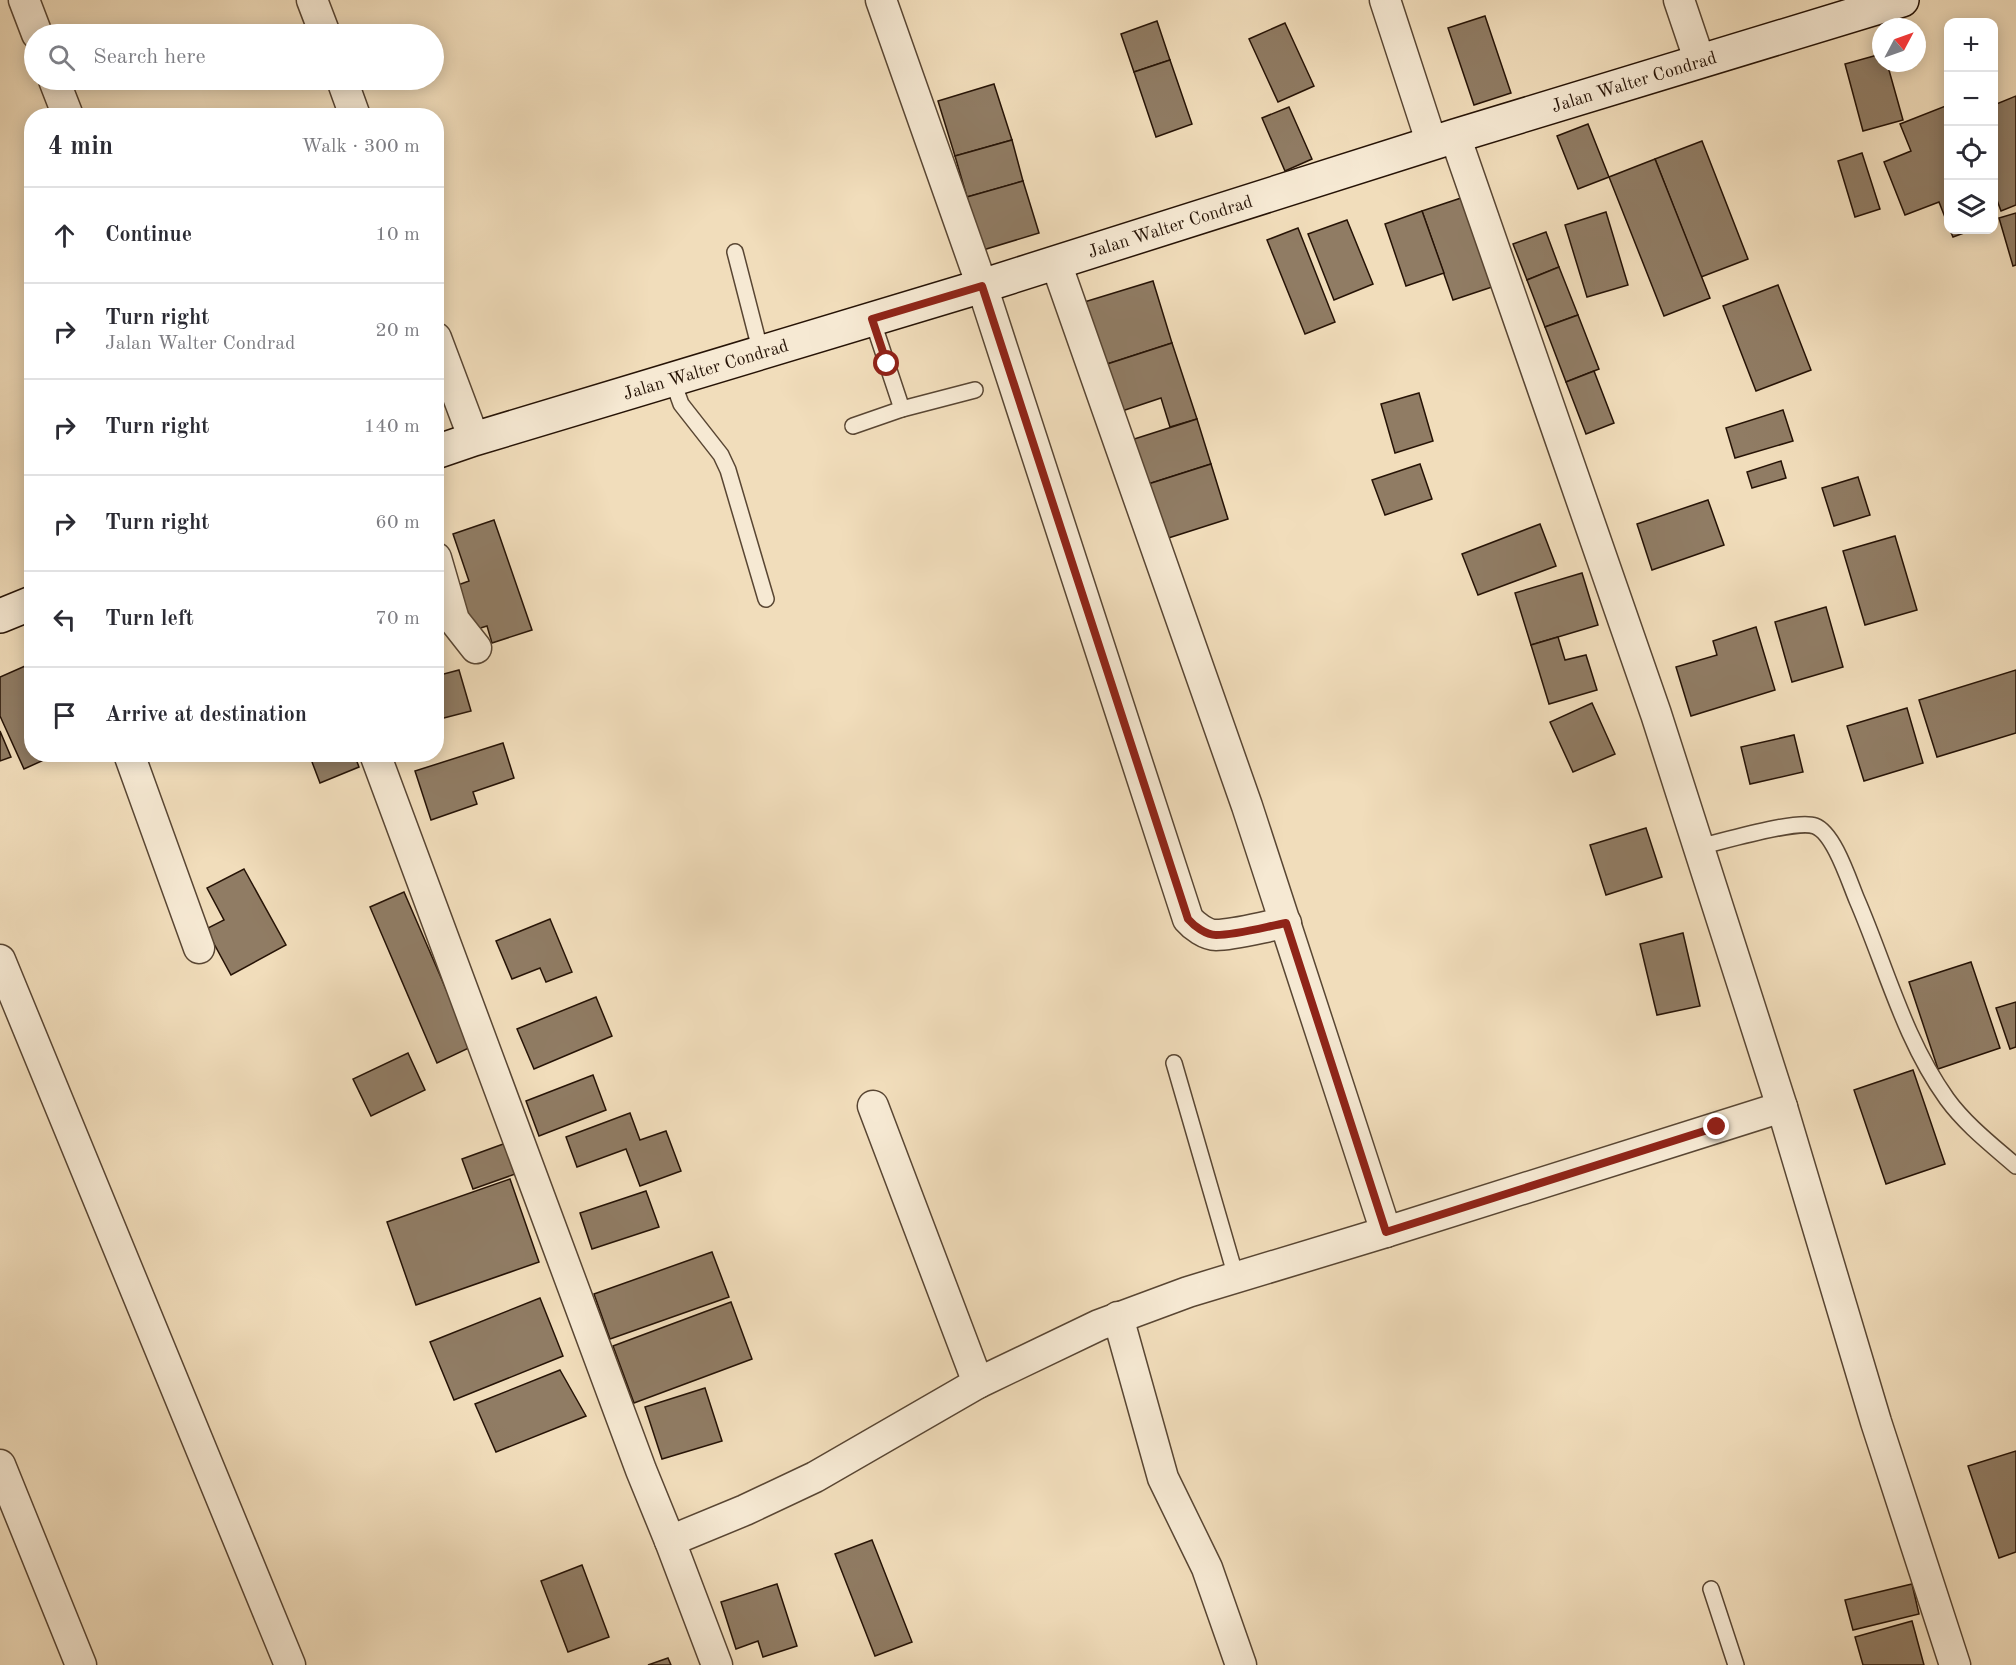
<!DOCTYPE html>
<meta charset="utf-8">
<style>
:root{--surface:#fff;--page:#f2f2f3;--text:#2b2b33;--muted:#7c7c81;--line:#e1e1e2}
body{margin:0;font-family:"Old Standard TT",serif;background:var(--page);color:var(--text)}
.controls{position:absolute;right:18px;top:18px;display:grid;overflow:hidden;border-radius:12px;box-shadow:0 3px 15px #0003}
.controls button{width:54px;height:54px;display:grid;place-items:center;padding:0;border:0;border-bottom:2px solid var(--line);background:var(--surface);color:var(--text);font:30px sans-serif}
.compass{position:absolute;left:1872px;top:18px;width:54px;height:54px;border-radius:50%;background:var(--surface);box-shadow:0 3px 15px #0003;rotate:49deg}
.stop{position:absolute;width:18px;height:18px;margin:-14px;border:4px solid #8f2418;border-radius:50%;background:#fff}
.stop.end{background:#8f2418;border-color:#fff;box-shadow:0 2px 6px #0008}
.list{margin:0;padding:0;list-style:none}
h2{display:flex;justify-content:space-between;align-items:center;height:78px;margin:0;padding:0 24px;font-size:26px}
h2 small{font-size:20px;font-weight:400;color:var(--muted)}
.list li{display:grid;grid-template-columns:39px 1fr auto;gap:18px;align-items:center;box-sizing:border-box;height:96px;padding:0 24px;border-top:2px solid var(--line)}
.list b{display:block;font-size:22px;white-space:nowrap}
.list p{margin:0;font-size:20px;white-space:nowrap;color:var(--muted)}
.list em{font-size:20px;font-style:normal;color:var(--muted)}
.icon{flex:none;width:33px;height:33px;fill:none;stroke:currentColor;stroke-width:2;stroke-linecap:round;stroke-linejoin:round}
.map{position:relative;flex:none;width:2016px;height:1665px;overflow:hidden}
.search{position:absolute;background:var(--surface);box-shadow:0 3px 15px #0003;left:24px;top:24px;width:420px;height:66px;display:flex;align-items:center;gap:15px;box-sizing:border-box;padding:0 21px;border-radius:33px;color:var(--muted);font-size:22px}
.panel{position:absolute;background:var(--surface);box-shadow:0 3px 15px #0003;left:24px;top:108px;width:420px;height:654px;border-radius:24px}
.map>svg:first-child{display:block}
.building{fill:#907c64;stroke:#261306;stroke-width:1.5}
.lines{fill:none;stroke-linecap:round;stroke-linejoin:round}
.lane-casing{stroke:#594633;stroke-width:18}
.street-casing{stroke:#594633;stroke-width:33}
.secondary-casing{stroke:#261306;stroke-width:36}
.lane{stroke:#f6e9d3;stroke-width:15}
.street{stroke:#f6e9d3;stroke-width:30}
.secondary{stroke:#f6e9d3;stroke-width:33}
.route{stroke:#8f2418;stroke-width:8}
.labels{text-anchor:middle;stroke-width:6;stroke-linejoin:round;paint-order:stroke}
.street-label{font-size:18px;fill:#261306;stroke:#f6e9d3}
</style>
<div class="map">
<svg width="2016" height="1665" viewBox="0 0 2016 1665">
<rect width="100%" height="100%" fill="#f1ddbb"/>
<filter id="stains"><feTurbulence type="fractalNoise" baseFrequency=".00333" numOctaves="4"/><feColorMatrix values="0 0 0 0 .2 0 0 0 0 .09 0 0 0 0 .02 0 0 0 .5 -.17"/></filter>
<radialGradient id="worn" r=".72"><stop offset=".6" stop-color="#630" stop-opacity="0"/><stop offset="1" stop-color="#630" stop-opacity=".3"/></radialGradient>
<g class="building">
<polygon points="1485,16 1511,93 1474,105 1448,28"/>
<polygon points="1157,21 1170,60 1134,72 1121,34"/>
<polygon points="1285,23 1314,86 1278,102 1249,39"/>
<polygon points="1881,54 1881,63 1887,63 1903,120 1863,131 1845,64"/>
<polygon points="1170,60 1192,124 1156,137 1134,72"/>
<polygon points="994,84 1012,140 955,156 938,101"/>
<polygon points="2016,96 2016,205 2001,211 1994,192 1994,105"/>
<polygon points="1948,105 1948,225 1939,202 1905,215 1884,162 1911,151 1900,124"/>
<polygon points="1289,107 1312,159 1285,171 1262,118"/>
<polygon points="1588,124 1609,177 1578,189 1557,136"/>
<polygon points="1012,140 1023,181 967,197 955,156"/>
<polygon points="1702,141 1748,259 1701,277 1655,159"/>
<polygon points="1862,153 1880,209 1855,217 1838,161"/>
<polygon points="1655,159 1710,298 1664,316 1609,177"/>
<polygon points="1023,181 1039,233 983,250 967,197"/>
<polygon points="1461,198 1492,287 1453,300 1422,211"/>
<polygon points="1422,211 1444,273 1406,286 1385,224"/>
<polygon points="1606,212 1628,285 1587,297 1565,225"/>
<polygon points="2016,213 2016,265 2013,266 1999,218"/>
<polygon points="1347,220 1373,284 1334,300 1308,234"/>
<polygon points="1298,228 1335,322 1305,334 1267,240"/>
<polygon points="1950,230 1972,230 1953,237"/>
<polygon points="1546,232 1559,267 1527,280 1513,244"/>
<polygon points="1559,267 1578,315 1545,327 1527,280"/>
<polygon points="1153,281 1172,343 1101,366 1081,303"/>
<polygon points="1778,285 1811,370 1756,391 1723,306"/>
<polygon points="1578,315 1599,369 1566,382 1545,327"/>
<polygon points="1172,343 1197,419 1170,427 1161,398 1116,413 1101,366"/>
<polygon points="1594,371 1614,423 1586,434 1566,382"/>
<polygon points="1419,393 1433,441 1395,453 1381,404"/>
<polygon points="1783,410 1793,441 1735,458 1726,428"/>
<polygon points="1197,419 1211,464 1142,486 1128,441"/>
<polygon points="1781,461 1786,478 1752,488 1747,472"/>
<polygon points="1211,464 1228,519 1159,541 1142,486"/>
<polygon points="1420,464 1432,499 1385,515 1372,480"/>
<polygon points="1858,477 1870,515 1834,526 1822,488"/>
<polygon points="1708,500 1724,545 1652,570 1637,524"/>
<polygon points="494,520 532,630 492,643 487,626 474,630 458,585 469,581 453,534"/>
<polygon points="1540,524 1556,566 1478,595 1462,554"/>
<polygon points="1895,536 1917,610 1865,625 1843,551"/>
<polygon points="1582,573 1598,625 1531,645 1515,593"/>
<polygon points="1826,607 1843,667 1792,682 1775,622"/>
<polygon points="436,615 443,634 436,636"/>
<polygon points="1756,627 1775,690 1691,716 1676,667 1717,655 1713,641"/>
<polygon points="1558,637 1565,660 1586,655 1597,690 1549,704 1531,645"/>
<polygon points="32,663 32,754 57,754 24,769 0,716 0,677"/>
<polygon points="459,670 471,711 436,720 436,676"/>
<polygon points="2016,670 2016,733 1937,757 1919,700"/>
<polygon points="1592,703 1615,754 1573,772 1550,722"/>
<polygon points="1907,708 1923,763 1864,781 1847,726"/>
<polygon points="0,731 11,757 0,761"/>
<polygon points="1794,735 1803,772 1750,784 1741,747"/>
<polygon points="503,743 514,778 473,792 477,804 431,820 415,771"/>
<polygon points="309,754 354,754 359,767 320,783"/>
<polygon points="1646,828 1662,877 1606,895 1590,845"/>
<polygon points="244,869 286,945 231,975 206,929 224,920 207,888"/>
<polygon points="404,892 471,1047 437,1063 370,907"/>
<polygon points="550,919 572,972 546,982 540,968 512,979 496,941"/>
<polygon points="1683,933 1700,1006 1657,1015 1640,944"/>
<polygon points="1971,962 2000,1048 1938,1069 1909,982"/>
<polygon points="596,997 612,1036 534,1069 517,1029"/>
<polygon points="2016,1002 2016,1047 2010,1049 1996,1008"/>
<polygon points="408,1053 425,1090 371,1116 353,1079"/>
<polygon points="1913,1070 1945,1164 1886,1184 1854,1090"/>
<polygon points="593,1075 606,1110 539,1136 526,1101"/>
<polygon points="630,1113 640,1140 666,1131 681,1171 640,1186 626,1149 577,1167 566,1137"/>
<polygon points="506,1143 518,1173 473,1189 462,1159"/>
<polygon points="510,1179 539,1262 416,1305 387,1222"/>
<polygon points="646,1191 659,1227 592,1249 580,1213"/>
<polygon points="712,1252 729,1297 610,1339 594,1294"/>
<polygon points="540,1298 563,1356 454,1400 430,1342"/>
<polygon points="731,1302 752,1359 634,1403 613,1346"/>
<polygon points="560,1370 586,1416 496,1452 475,1404"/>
<polygon points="705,1388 722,1441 662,1459 645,1407"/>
<polygon points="2016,1451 2016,1552 1999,1558 1968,1466"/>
<polygon points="872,1540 912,1642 875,1656 835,1554"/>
<polygon points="582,1565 609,1637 568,1652 541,1581"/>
<polygon points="777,1584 797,1646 763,1657 758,1641 736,1649 721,1602"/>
<polygon points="1912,1584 1919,1614 1853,1630 1845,1600"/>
<polygon points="1912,1621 1924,1665 1863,1665 1855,1637"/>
<polygon points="668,1658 671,1665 648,1665"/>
</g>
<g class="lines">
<defs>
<g id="lane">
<polyline points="735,252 761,353"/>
<polyline points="872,319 902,409"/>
<polyline points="672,379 681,404 721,455 728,470 766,599"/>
<polyline points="853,426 902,409 975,390"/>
<path d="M1698 847C1721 842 1796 819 1815 826 1834 833 1849 881 1857 900 1886 967 1904 1039 1947 1099 1966 1125 1992 1145 2016 1166"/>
<polyline points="1174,1063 1236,1277"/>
<polyline points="1711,1589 1736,1665"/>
</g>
<g id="street">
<polyline points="24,0 37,34"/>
<polyline points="312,0 325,34"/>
<path d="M881 0 982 286 1188 919C1194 926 1206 935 1216 935 1235 935 1266 926 1286 923"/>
<polyline points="1385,0 1432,144"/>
<polyline points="1679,0 1700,62"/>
<polyline points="54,80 68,116"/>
<polyline points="342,80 355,116"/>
<polyline points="1455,136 1656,714 1782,1107 1876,1422 1955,1665"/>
<polyline points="1056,263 1247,806 1386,1232"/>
<polyline points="436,338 474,439"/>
<polyline points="436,558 454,620 476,648"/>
<polyline points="129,754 199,948"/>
<polyline points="375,754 641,1470 670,1541 717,1665"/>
<polyline points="0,960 290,1665"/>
<polyline points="873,1106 978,1383"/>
<polyline points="1118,1317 1163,1478 1207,1568 1241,1665"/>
<polyline points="0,1465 81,1665"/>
<polyline points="670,1541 745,1510 815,1477 978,1383 1099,1325 1188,1292 1386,1232 1782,1107"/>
</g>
<g id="secondary">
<path id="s1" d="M436 452 474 439 982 286 1455 136 1902 0"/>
<polyline points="0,616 32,603"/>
</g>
</defs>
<use href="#lane" class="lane-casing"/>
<use href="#street" class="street-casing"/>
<use href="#secondary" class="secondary-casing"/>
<use href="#lane" class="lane"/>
<use href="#street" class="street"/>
<use href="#secondary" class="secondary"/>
</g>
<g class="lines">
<path class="route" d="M887 364 872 319 982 286 1188 919C1194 926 1206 935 1216 935 1236 935 1265 927 1286 923L1386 1232 1717 1127"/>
</g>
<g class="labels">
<g class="street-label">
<text dy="6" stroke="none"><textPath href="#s1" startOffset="1254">Jalan Walter Condrad</textPath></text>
<text dy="6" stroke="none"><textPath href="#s1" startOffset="768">Jalan Walter Condrad</textPath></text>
<text dy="6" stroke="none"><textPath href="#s1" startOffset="282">Jalan Walter Condrad</textPath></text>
</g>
</g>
<rect width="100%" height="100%" filter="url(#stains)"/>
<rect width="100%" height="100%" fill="url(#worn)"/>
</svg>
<div class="controls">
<button>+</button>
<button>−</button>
<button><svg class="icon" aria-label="locate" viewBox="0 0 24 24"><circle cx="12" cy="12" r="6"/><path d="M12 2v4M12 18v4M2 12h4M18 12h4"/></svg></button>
<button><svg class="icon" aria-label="layers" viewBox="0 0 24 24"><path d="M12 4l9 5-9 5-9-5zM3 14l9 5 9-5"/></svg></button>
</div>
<svg class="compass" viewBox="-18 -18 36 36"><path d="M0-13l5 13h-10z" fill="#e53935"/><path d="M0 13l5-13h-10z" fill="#7c7c81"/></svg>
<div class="stop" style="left:887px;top:364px"></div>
<div class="stop end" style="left:1717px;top:1127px"></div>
<div class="search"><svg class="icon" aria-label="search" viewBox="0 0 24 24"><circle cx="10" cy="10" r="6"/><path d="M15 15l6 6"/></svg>Search here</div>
<section class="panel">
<h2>4 min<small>Walk · 300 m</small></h2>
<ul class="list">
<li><svg class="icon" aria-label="ahead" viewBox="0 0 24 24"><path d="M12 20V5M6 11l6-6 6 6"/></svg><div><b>Continue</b></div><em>10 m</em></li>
<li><svg class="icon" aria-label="right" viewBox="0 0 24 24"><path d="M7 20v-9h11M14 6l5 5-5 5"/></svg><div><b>Turn right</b><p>Jalan Walter Condrad</p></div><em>20 m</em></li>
<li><svg class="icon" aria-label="right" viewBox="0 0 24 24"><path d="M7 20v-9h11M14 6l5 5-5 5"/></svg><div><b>Turn right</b></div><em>140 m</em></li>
<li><svg class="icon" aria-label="right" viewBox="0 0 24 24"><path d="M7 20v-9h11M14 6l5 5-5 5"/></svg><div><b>Turn right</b></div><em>60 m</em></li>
<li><svg class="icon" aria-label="left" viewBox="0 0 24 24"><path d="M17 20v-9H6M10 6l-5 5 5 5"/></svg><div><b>Turn left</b></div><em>70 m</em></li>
<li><svg class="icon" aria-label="arrive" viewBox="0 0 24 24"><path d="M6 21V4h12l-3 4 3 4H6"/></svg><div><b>Arrive at destination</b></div></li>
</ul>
</section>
</div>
